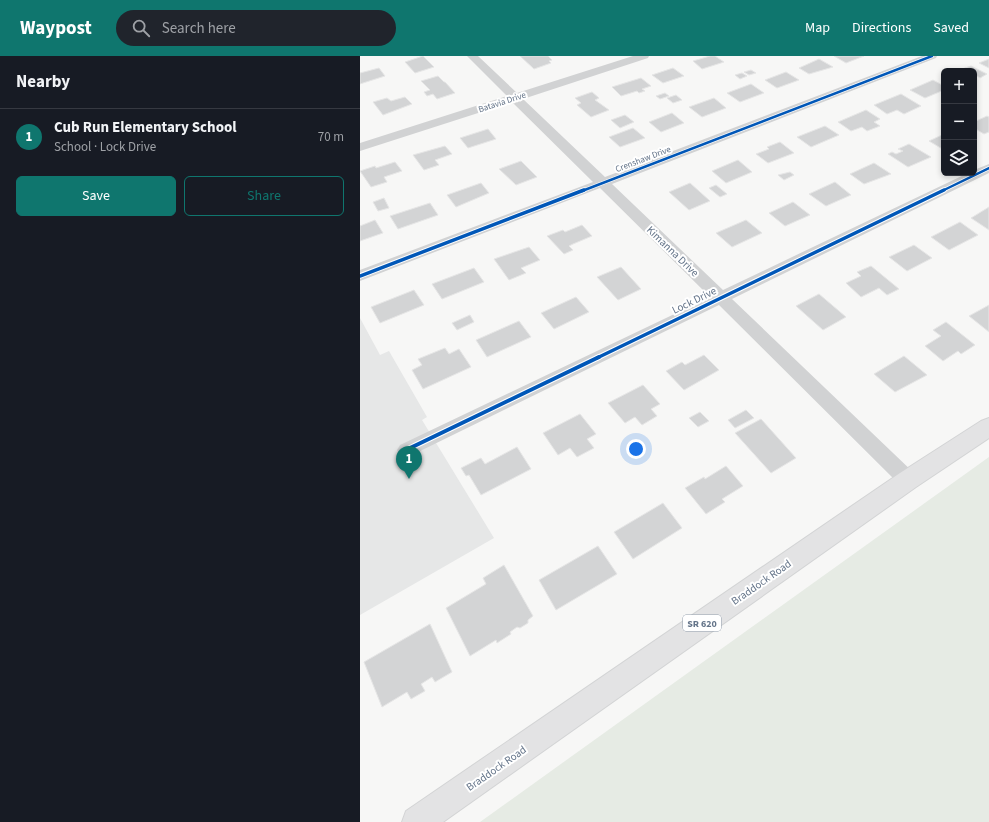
<!DOCTYPE html>
<meta charset="utf-8">
<style>
:root{--surface:#171b24;--page:#20242c;--text:#f1f3f6;--muted:#9ea1a6;--line:#363941;--accent:#0f766e}
body{margin:0;font-family:"Source Sans 3",sans-serif;background:var(--page);color:var(--text)}
.controls{position:absolute;right:12px;top:12px;display:grid;overflow:hidden;border-radius:6px;box-shadow:0 2px 6px #0003}
.controls button{width:36px;height:36px;display:grid;place-items:center;padding:0;border:0;border-bottom:1px solid var(--line);background:var(--surface);color:var(--text);font:20px sans-serif}
.you{position:absolute;left:276px;top:393px;width:14px;height:14px;margin:-10px;border:3px solid #fff;border-radius:50%;background:#1a73e8;box-shadow:0 0 0 6px #1a73e833}
.badge{display:grid;place-items:center;width:26px;height:26px;border-radius:50%;background:var(--accent);color:#fff;font-size:13px;font-weight:700}
.pin{position:absolute;translate:-50% -33px;filter:drop-shadow(0 1px 2px #0008)}
.pin::after{content:'';position:absolute;top:21px;width:14px;height:12px;background:inherit;clip-path:polygon(0 0,100% 0,50% 100%)}
.list{margin:0;padding:0;list-style:none}
h2{display:flex;justify-content:space-between;align-items:center;height:52px;margin:0;padding:0 16px;font-size:17px}
h2 small{font-size:13px;font-weight:400;color:var(--muted)}
.list li{display:grid;grid-template-columns:26px 1fr auto;gap:12px;align-items:center;box-sizing:border-box;height:56px;padding:0 16px;border-top:1px solid var(--line)}
.list b{display:block;font-size:15px;white-space:nowrap}
.list p{margin:0;font-size:13px;white-space:nowrap;color:var(--muted)}
.list em{font-size:13px;font-style:normal;color:var(--muted)}
.actions{display:flex;gap:8px;padding:12px 16px}
.actions a{flex:1;padding:9px 0;border:1px solid var(--accent);border-radius:6px;text-align:center;font-size:14px;color:var(--accent)}
.actions .main{background:var(--accent);color:#fff}
.icon{flex:none;width:22px;height:22px;fill:none;stroke:currentColor;stroke-width:2;stroke-linecap:round;stroke-linejoin:round}
.map{position:relative;flex:none;width:629px;height:766px;overflow:hidden}
header{display:flex;align-items:center;gap:24px;box-sizing:border-box;height:56px;padding:0 20px;background:var(--accent);color:#fff}
header strong{font-size:19px}
nav{display:flex;gap:22px;margin-inline-start:auto;font-size:14px}
.search{width:280px;height:36px;background:var(--page);display:flex;align-items:center;gap:10px;box-sizing:border-box;padding:0 14px;border-radius:22px;color:var(--muted);font-size:15px}
main{display:flex}
aside{flex:1;background:var(--surface)}
.map>svg:first-child{display:block}
.built{fill:#e6e7e7}
.green{fill:#e6ebe4}
.building{fill:#d3d4d5;stroke:#e6e6e6}
.lines{fill:none;stroke-linecap:round;stroke-linejoin:round}
.primary-casing{stroke:#d3d4d5;stroke-width:2}
.minor{fill:#d1d2d3;fill-rule:evenodd}
.primary{fill:#e3e3e4;fill-rule:evenodd}
.cycleway-far2-casing{stroke:#fff;stroke-width:4}
.cycleway-far1-casing{stroke:#fff;stroke-width:5.5}
.cycleway-casing{stroke:#fff;stroke-width:6}
.cycleway-far2{stroke:#0057b8;stroke-width:2.5}
.cycleway-far1{stroke:#0057b8;stroke-width:3.5}
.cycleway{stroke:#0057b8;stroke-width:4}
.labels{text-anchor:middle;stroke-width:4;stroke-linejoin:round;paint-order:stroke}
.far-street-label{font-size:9px;fill:#647489;stroke:#fff}
.shield{fill:#fff;stroke:#929eac;stroke-width:1}
.shield-label{font-size:10px;font-weight:bold;fill:#647489}
.street-label{font-size:11px;fill:#647489;stroke:#fff}
</style>
<header>
<strong>Waypost</strong>
<div class="search"><svg class="icon" aria-label="search" viewBox="0 0 24 24"><circle cx="10" cy="10" r="6"/><path d="M15 15l6 6"/></svg>Search here</div>
<nav><a>Map</a><a>Directions</a><a>Saved</a></nav>
</header>
<main>
<aside>
<h2>Nearby<small></small></h2>
<ul class="list">
<li><span class="badge">1</span><div><b>Cub Run Elementary School</b><p>School · Lock Drive</p></div><em>70 m</em></li>
</ul>
<div class="actions"><a class="main">Save</a><a>Share</a></div>
</aside>
<div class="map">
<svg width="629" height="766" viewBox="0 0 629 766">
<rect width="100%" height="100%" fill="#f7f7f6"/>
<polygon class="built" points="0,262 20,299 29,295 67,361 62,364 134,482 0,559"/>
<polygon class="green" points="629,401 629,766 120,766"/>
<g class="building">
<polygon points="63,0 74,11 55,17 45,6"/>
<polygon points="160,0 188,0 192,4 189,5 191,7 174,13"/>
<polygon points="350,0 355,0 364,6 342,13 333,5"/>
<polygon points="474,0 504,0 486,7"/>
<polygon points="459,3 473,11 449,18 439,12"/>
<polygon points="629,3 629,12 619,7"/>
<polygon points="611,10 627,18 620,22 617,20 614,22 614,15 596,15"/>
<polygon points="19,12 25,20 0,28 0,17"/>
<polygon points="313,12 324,20 303,27 292,19"/>
<polygon points="391,14 396,17 389,19 384,16"/>
<polygon points="426,16 439,24 417,32 405,24"/>
<polygon points="382,17 387,20 380,23 375,19"/>
<polygon points="78,20 84,26 85,26 95,37 77,43 73,38 67,40 64,36 70,34 61,25"/>
<polygon points="281,22 291,30 282,33 285,35 279,37 277,35 261,40 252,31"/>
<polygon points="573,24 584,30 584,34 565,42 550,34"/>
<polygon points="391,28 404,37 380,46 367,37"/>
<polygon points="232,36 239,42 235,44 249,54 231,61 217,49 221,47 215,42"/>
<polygon points="305,37 309,40 300,43 296,40"/>
<polygon points="541,38 561,50 544,58 537,54 527,58 514,49"/>
<polygon points="316,39 322,44 313,47 307,42"/>
<polygon points="45,41 52,48 23,59 13,46 27,42 31,45"/>
<polygon points="354,42 366,52 342,61 329,51"/>
<polygon points="506,54 520,63 514,66 520,70 507,75 502,71 491,75 478,66"/>
<polygon points="312,57 324,67 301,76 289,66"/>
<polygon points="265,59 274,66 260,72 251,64"/>
<polygon points="627,60 629,61 629,76 624,78 614,72 614,66"/>
<polygon points="465,70 479,79 451,91 437,81"/>
<polygon points="273,72 285,82 260,91 249,81"/>
<polygon points="128,73 136,83 108,92 100,82"/>
<polygon points="584,78 584,94 569,85"/>
<polygon points="420,86 434,97 408,107 396,98 409,93 407,91"/>
<polygon points="549,88 571,101 548,111 528,98 532,96 536,98 543,95 538,93"/>
<polygon points="85,90 92,98 75,104 79,109 64,114 53,99"/>
<polygon points="378,104 392,116 366,127 352,115"/>
<polygon points="161,105 177,121 156,129 139,113"/>
<polygon points="35,106 42,115 24,121 27,126 11,131 0,115 15,110 16,112"/>
<polygon points="514,107 531,118 504,128 490,118"/>
<polygon points="430,116 434,119 424,124 418,119"/>
<polygon points="475,126 491,139 466,150 449,138"/>
<polygon points="121,127 129,137 96,151 87,139"/>
<polygon points="330,127 350,145 329,154 309,136"/>
<polygon points="356,129 367,138 360,141 349,132"/>
<polygon points="24,142 29,152 18,155 13,146"/>
<polygon points="433,146 450,159 425,170 409,157"/>
<polygon points="70,147 78,159 38,173 30,160"/>
<polygon points="629,151 629,174 611,162"/>
<polygon points="15,164 23,177 0,185 0,170"/>
<polygon points="386,164 402,177 372,191 356,177"/>
<polygon points="600,166 618,179 589,194 571,181"/>
<polygon points="222,169 232,180 213,188 209,190 213,194 204,198 187,180 203,174 205,176"/>
<polygon points="554,189 572,202 547,215 529,201"/>
<polygon points="169,191 180,204 161,212 166,217 149,224 134,203"/>
<polygon points="511,210 539,233 527,239 519,232 501,241 486,227 501,220 497,216"/>
<polygon points="261,211 281,233 258,244 237,221"/>
<polygon points="114,212 124,226 82,243 72,228"/>
<polygon points="54,234 64,249 20,267 11,251"/>
<polygon points="459,238 486,261 463,274 436,250"/>
<polygon points="216,241 229,256 194,273 181,257"/>
<polygon points="629,249 629,276 609,260"/>
<polygon points="110,259 114,266 97,274 92,267"/>
<polygon points="159,265 171,281 127,301 116,284"/>
<polygon points="586,266 615,289 601,298 598,295 583,305 565,290 581,280 573,274"/>
<polygon points="85,292 89,298 99,293 111,311 63,333 52,314 62,309 58,303"/>
<polygon points="344,299 359,314 324,334 306,315 322,306 325,309"/>
<polygon points="544,300 567,319 535,336 514,318"/>
<polygon points="283,329 300,348 291,353 297,360 282,369 275,361 265,367 248,347"/>
<polygon points="386,354 394,362 375,372 368,364"/>
<polygon points="340,356 349,365 338,371 329,362"/>
<polygon points="220,358 236,378 227,383 234,392 217,401 210,392 198,399 183,377"/>
<polygon points="401,363 436,402 411,417 375,377"/>
<polygon points="157,391 171,413 121,439 109,419 106,420 101,412 121,402 125,408"/>
<polygon points="366,410 383,430 362,443 365,446 346,458 325,432 344,421 345,423"/>
<polygon points="303,447 322,472 273,503 254,476"/>
<polygon points="238,490 257,518 196,554 179,524"/>
<polygon points="144,509 173,560 168,564 168,567 160,572 157,571 150,576 151,578 137,587 136,584 110,600 86,552 126,528 123,522"/>
<polygon points="70,568 92,616 75,626 72,621 61,628 65,635 51,643 47,636 22,651 4,606"/>
</g>
<g class="lines">
<defs>
<polygon id="primary" points="629,362 629,382 556,431 83,766 42,766 46,755 540,417 621,365"/>
</defs>
<use href="#primary" class="primary-casing"/>
<polygon class="minor" points="107,0 118,0 157,37 273,0 289,0 288,2 163,43 245,121 562,0 577,0 576,2 252,128 363,234 608,117 614,117 614,114 629,108 629,117 372,243 555,418 557,424 555,430 548,432 541,430 359,249 52,399 46,402 40,399 37,394 40,389 350,241 240,132 0,225 0,214 233,126 152,46 0,95 0,87 147,40"/>
<use href="#primary" class="primary"/>
<defs>
<g id="cycleway-far2">
<polyline points="222,135 572,0"/>
<polyline points="582,135 629,112"/>
</g>
<g id="cycleway-far1">
<polyline points="0,220 224,134"/>
<polyline points="237,302 584,134"/>
</g>
<polyline id="cycleway" points="46,394 239,301"/>
</defs>
<use href="#cycleway-far2" class="cycleway-far2-casing"/>
<use href="#cycleway-far1" class="cycleway-far1-casing"/>
<use href="#cycleway" class="cycleway-casing"/>
<use href="#cycleway-far2" class="cycleway-far2"/>
<use href="#cycleway-far1" class="cycleway-far1"/>
<use href="#cycleway" class="cycleway"/>
</g>
<g class="labels">
<g class="far-street-label">
<text transform="translate(142 46) rotate(-18)" y="3">Batavia Drive</text>
<text transform="translate(283 103) rotate(-21)" y="3">Crenshaw Drive</text>
</g>
<rect class="shield" x="323" y="559" width="38" height="16" rx="3"/>
<g class="shield-label">
<text x="342" y="571">SR 620</text>
</g>
<g class="street-label">
<text transform="translate(313 195) rotate(44)" y="4">Kimanna Drive</text>
<text transform="translate(334 244) rotate(-26)" y="4">Lock Drive</text>
<text transform="translate(401 526) rotate(-35)" y="4">Braddock Road</text>
<text transform="translate(136 712) rotate(-35)" y="4">Braddock Road</text>
</g>
</g>
</svg>
<div class="controls">
<button>+</button>
<button>−</button>
<button><svg class="icon" aria-label="layers" viewBox="0 0 24 24"><path d="M12 4l9 5-9 5-9-5zM3 14l9 5 9-5"/></svg></button>
</div>
<div class="you"></div>
<div class="pin badge" style="left:49px;top:423px">1</div>
</div>
</main>
